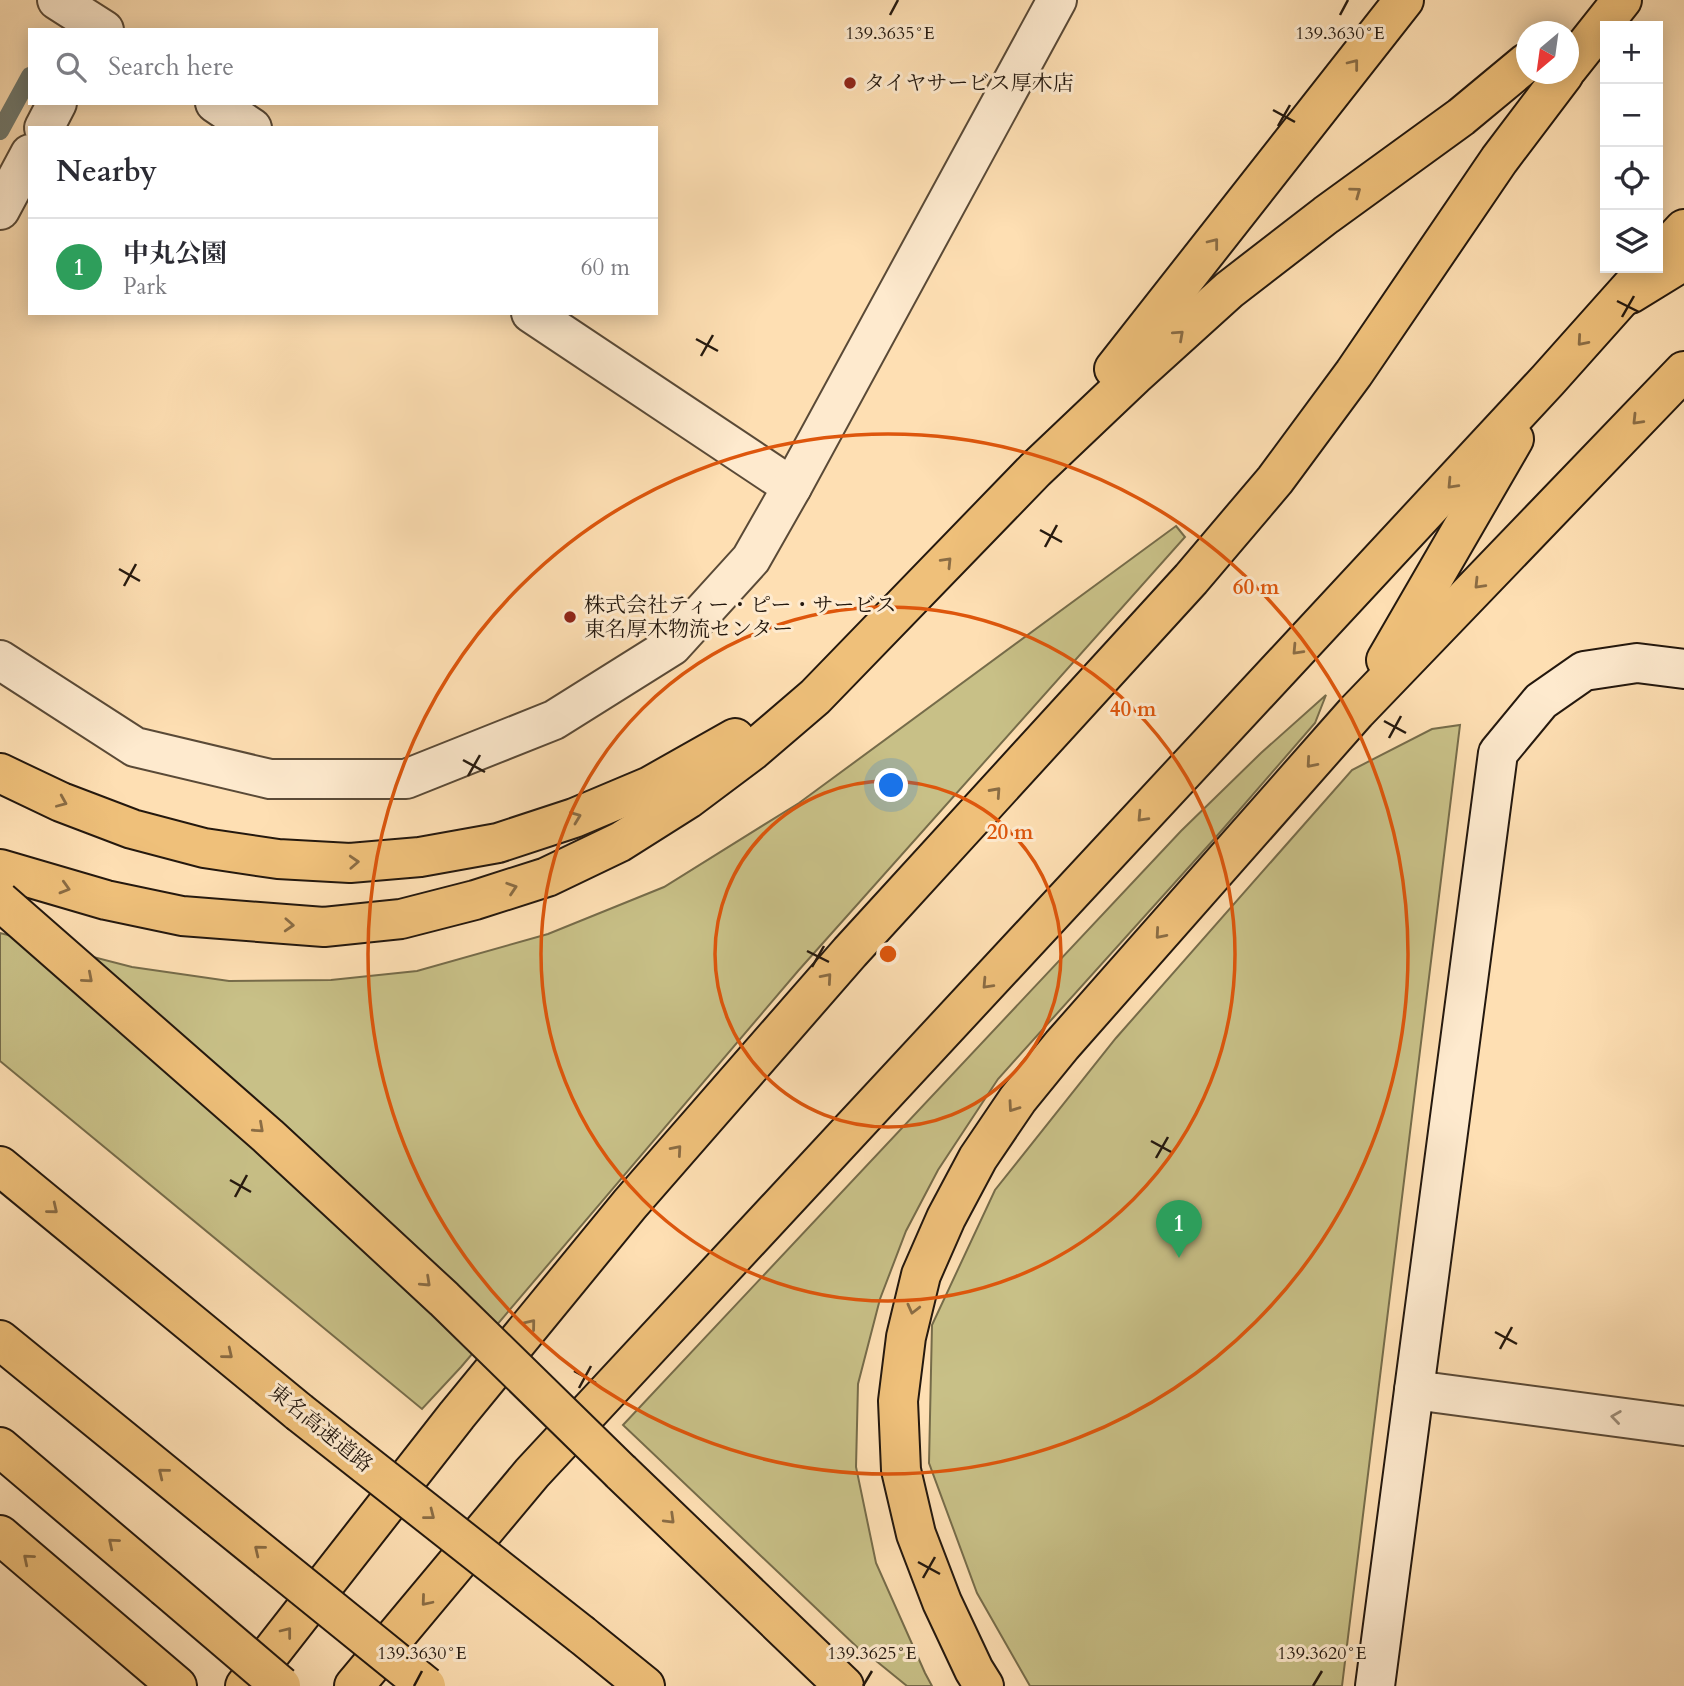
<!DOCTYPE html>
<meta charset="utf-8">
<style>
:root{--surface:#fff;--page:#f2f2f3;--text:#2b2b33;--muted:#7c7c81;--line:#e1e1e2;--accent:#2563eb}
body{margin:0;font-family:Cardo,"Noto Serif JP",serif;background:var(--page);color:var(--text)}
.controls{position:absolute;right:21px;top:21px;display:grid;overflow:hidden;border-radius:0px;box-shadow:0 4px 18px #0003}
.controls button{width:63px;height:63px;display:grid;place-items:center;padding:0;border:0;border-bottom:2px solid var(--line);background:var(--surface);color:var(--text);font:35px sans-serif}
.compass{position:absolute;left:1516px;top:21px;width:63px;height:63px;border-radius:50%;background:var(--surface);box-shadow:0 4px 18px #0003;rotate:209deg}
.you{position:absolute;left:892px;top:786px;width:24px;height:24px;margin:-18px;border:5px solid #fff;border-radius:50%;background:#1a73e8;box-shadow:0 0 0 10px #1a73e833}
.badge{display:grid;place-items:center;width:46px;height:46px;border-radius:50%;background:var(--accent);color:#fff;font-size:23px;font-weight:700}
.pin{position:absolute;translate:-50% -58px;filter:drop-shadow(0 2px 4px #0008)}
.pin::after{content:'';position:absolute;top:37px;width:24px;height:21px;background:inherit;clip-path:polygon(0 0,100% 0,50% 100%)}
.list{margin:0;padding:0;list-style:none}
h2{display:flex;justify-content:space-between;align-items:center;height:91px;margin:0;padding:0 28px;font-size:30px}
h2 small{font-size:23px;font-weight:400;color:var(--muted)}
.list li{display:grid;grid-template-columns:46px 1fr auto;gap:21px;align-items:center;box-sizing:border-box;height:98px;padding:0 28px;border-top:2px solid var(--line)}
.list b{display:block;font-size:26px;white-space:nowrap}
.list p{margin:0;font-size:23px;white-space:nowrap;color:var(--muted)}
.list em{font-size:23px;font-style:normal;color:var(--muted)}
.icon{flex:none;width:38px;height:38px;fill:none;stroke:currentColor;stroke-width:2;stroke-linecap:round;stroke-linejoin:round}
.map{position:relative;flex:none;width:1684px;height:1686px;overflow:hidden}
.search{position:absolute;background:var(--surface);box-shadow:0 4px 18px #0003;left:28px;top:28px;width:630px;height:77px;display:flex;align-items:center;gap:18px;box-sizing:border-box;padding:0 24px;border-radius:0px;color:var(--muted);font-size:26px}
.panel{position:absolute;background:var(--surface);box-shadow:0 4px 18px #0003;left:28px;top:126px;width:630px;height:189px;border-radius:0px}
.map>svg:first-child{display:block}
.green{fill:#c8c087;stroke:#766c4a;stroke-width:2}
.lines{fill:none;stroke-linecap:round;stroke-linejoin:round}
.stream{stroke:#6f7a71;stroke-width:18}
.street-casing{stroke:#5a4a37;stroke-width:42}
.secondary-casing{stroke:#24180e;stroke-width:42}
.highway-casing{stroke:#24180e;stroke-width:42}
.street{stroke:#feeace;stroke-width:38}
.secondary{stroke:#feeace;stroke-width:38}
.highway{stroke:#efc07a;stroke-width:38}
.highway-bridge-casing{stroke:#24180e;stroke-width:42;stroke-linecap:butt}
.highway-bridge{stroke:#efc07a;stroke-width:38}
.oneway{stroke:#8a6c44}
.oneway2{stroke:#9c8c78}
.ticks{fill:none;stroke:#24180e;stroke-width:2.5}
.ring{fill:none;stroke:#de560c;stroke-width:3.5}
.poi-dot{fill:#8f2418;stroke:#feeace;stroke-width:2.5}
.labels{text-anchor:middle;stroke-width:6;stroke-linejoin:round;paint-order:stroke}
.poi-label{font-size:21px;fill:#24180e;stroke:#feeace;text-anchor:start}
.street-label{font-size:21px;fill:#24180e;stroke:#feeace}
.ticks-label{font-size:18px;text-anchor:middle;fill:#24180e;stroke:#feeace;stroke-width:6;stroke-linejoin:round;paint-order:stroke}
.centre{fill:#de560c;stroke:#feeace;stroke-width:3.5}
.ring-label{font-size:21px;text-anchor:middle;font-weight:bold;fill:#de560c;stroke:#feeace;stroke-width:6;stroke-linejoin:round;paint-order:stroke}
</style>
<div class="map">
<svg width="1684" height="1686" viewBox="0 0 1684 1686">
<rect width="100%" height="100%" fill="#fedfb3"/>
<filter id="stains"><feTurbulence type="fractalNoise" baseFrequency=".00286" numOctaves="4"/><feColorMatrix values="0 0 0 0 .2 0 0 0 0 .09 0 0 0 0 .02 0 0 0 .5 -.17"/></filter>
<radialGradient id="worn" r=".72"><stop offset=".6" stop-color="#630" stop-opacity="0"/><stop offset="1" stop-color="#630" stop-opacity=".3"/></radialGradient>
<g class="green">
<polygon points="1176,526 1185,537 798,971 461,1367 422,1409 0,1061 0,933 132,967 229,981 331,980 417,971 548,934 664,887 799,803"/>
<polygon points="1326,695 1315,723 1216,837 998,1079 938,1170 906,1231 880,1299 858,1384 856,1467 876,1563 925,1673 932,1686 907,1686 875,1660 858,1648 623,1425 1181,831 1261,753"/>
<polygon points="1460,725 1342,1686 1030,1686 977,1593 929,1463 932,1325 995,1190 1116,1038 1352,770 1432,729"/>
</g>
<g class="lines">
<polyline class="stream" points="0,131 30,76"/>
<defs>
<g id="street">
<polyline points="57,0 104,30"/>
<polyline points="215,103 252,128"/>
<polyline points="44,128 57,103"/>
<polyline points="0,210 30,154"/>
<polyline points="531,313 792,487"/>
<polyline points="0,660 135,747 270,779 406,779 554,720 672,646 751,559 792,487 1057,0"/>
<polyline points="1414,1390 1684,1426"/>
</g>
<polyline id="secondary" points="1375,1686 1498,753 1541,701 1584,671 1637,663 1684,669"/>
<g id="highway">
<polyline points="1568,68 1622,0"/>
<polyline points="1658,257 1684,229"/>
<polyline points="1630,294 1684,261"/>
<polyline points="1114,369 1404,0"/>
<polyline points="1386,660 1514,439"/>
<polyline points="0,773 61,802 132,829 204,848 278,859 350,863 420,857 498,843 574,818 650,786 735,738"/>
<polyline points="0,869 106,900 182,916 324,927 401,919 475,900 547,877 620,842 688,799 752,751 815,697 1035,470 1134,376 1229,290 1326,215 1461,117 1526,63"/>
<polyline points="0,1166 299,1412"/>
<polyline points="0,1340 216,1516"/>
<polyline points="0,1447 165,1587"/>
<polyline points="621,1472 844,1686"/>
<polyline points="0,1535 177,1686"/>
<polyline points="582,1635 645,1686"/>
<polyline points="245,1686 457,1415 630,1204 850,952 1191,579 1275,480 1354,373 1499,160 1564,74"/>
<polyline points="354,1686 532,1473 1548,380 1648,268"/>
<polyline points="984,1686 974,1670 942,1602 916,1534 901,1470 898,1401 906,1337 921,1275 946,1218 978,1158 1018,1099 1062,1045 1356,712 1684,371"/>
</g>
</defs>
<use href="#street" class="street-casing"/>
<use href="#secondary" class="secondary-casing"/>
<use href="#highway" class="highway-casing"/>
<use href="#street" class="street"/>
<use href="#secondary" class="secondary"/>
<use href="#highway" class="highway"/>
<defs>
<g id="highway-bridge">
<polyline points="0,901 268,1136 444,1299 621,1472"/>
<polyline points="299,1412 582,1635"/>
<polyline points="216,1516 426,1686"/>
<polyline points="165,1587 281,1686"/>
</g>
</defs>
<use href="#highway-bridge" class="highway-bridge-casing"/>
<use href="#highway-bridge" class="highway-bridge"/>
</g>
<defs><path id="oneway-chevron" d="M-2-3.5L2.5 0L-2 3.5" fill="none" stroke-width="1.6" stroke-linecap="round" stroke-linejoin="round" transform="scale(1.75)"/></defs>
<g class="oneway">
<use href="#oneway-chevron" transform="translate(1354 64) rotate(-52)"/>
<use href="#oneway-chevron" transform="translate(1356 192) rotate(-36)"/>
<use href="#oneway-chevron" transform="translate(1214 243) rotate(-52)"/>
<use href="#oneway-chevron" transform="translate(1179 335) rotate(-42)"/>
<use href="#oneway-chevron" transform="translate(1582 341) rotate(131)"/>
<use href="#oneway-chevron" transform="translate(1637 420) rotate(134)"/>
<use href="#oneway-chevron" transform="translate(1452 484) rotate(133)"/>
<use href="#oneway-chevron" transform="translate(947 562) rotate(-46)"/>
<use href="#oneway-chevron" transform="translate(1479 584) rotate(134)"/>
<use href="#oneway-chevron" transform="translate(1297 650) rotate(133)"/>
<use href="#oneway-chevron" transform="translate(1311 763) rotate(131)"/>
<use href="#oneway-chevron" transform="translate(996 792) rotate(-48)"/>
<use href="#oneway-chevron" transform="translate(62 802) rotate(23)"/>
<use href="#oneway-chevron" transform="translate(576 817) rotate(-21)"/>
<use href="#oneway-chevron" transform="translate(1142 817) rotate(133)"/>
<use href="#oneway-chevron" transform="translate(354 862) rotate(-3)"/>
<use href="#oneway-chevron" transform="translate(65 888) rotate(16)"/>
<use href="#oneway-chevron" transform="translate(512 888) rotate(-18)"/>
<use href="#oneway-chevron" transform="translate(289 925) rotate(3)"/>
<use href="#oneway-chevron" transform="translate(1160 934) rotate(131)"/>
<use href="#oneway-chevron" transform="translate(88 978) rotate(41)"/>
<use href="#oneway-chevron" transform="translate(827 978) rotate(-49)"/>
<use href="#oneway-chevron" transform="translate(987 984) rotate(133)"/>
<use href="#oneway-chevron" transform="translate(1013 1107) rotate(125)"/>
<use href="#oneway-chevron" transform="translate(259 1128) rotate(42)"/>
<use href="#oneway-chevron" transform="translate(677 1150) rotate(-49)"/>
<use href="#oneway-chevron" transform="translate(53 1209) rotate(39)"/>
<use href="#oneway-chevron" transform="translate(426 1282) rotate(43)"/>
<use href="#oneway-chevron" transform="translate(913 1309) rotate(104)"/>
<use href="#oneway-chevron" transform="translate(531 1324) rotate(-51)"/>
<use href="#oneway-chevron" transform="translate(228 1354) rotate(39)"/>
<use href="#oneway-chevron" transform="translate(163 1473) rotate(-141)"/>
<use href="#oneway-chevron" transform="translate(430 1515) rotate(38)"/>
<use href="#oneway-chevron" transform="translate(670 1519) rotate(44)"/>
<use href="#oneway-chevron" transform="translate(113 1543) rotate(-140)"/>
<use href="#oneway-chevron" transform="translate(259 1550) rotate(-141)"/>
<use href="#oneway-chevron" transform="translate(28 1559) rotate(-140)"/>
<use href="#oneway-chevron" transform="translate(426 1601) rotate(130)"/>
<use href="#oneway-chevron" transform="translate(287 1632) rotate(-52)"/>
</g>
<use class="oneway2" href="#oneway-chevron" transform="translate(1616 1417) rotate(-172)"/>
<path class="ticks" d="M890 15 898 0M1340 15 1348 0M1273 110 1295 122M1278 126 1290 105M1617 301 1639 312M1622 317 1634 296M696 339 718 351M701 356 713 335M1040 530 1062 542M1045 547 1057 525M119 569 140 581M124 586 136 564M1384 721 1406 733M1389 738 1401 716M463 760 485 772M468 776 480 755M807 951 829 962M812 967 824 946M1151 1141 1173 1153M1156 1158 1168 1137M230 1180 251 1192M235 1197 247 1175M1495 1332 1517 1344M1500 1349 1512 1327M574 1371 596 1383M579 1388 591 1366M918 1562 940 1574M923 1578 935 1557M414 1686 422 1671M863 1686 872 1671M1313 1686 1322 1671"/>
<g class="ring">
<circle cx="888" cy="954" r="173"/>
<circle cx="888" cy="954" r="347"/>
<circle cx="888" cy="954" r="520"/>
</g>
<g class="poi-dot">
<circle cx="850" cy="83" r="7"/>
<circle cx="570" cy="617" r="7"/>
</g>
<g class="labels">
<g class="poi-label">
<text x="864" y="90">タイヤサービス厚木店</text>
<text x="584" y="612">株式会社ティー・ピー・サービス<tspan x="584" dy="24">東名厚木物流センター</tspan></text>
</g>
<g class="street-label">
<text transform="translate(321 1428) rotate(39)" y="7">東名高速道路</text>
</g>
</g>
<g class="ticks-label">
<text x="890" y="39">139.3635°E</text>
<text x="1340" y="39">139.3630°E</text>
<text x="422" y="1659">139.3630°E</text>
<text x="872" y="1659">139.3625°E</text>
<text x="1322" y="1659">139.3620°E</text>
</g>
<circle cx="888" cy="954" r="10" class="centre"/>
<g class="ring-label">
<text x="1256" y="594">60 m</text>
<text x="1133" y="716">40 m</text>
<text x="1010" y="839">20 m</text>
</g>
<rect width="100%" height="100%" filter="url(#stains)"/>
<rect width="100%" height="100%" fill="url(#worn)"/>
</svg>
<div class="controls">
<button>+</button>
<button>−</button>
<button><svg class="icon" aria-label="locate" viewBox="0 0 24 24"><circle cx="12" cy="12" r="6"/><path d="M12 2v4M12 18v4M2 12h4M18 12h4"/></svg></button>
<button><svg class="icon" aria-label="layers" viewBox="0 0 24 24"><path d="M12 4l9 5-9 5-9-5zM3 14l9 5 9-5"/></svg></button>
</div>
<svg class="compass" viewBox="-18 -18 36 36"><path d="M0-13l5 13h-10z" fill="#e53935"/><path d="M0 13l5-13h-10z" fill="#7c7c81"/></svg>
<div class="you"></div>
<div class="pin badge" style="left:1179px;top:1258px;background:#2e9e5b">1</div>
<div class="search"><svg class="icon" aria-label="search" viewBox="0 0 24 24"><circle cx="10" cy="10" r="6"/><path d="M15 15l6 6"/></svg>Search here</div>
<section class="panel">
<h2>Nearby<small></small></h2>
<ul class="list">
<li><span class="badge" style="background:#2e9e5b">1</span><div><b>中丸公園</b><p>Park</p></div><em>60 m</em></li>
</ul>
</section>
</div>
